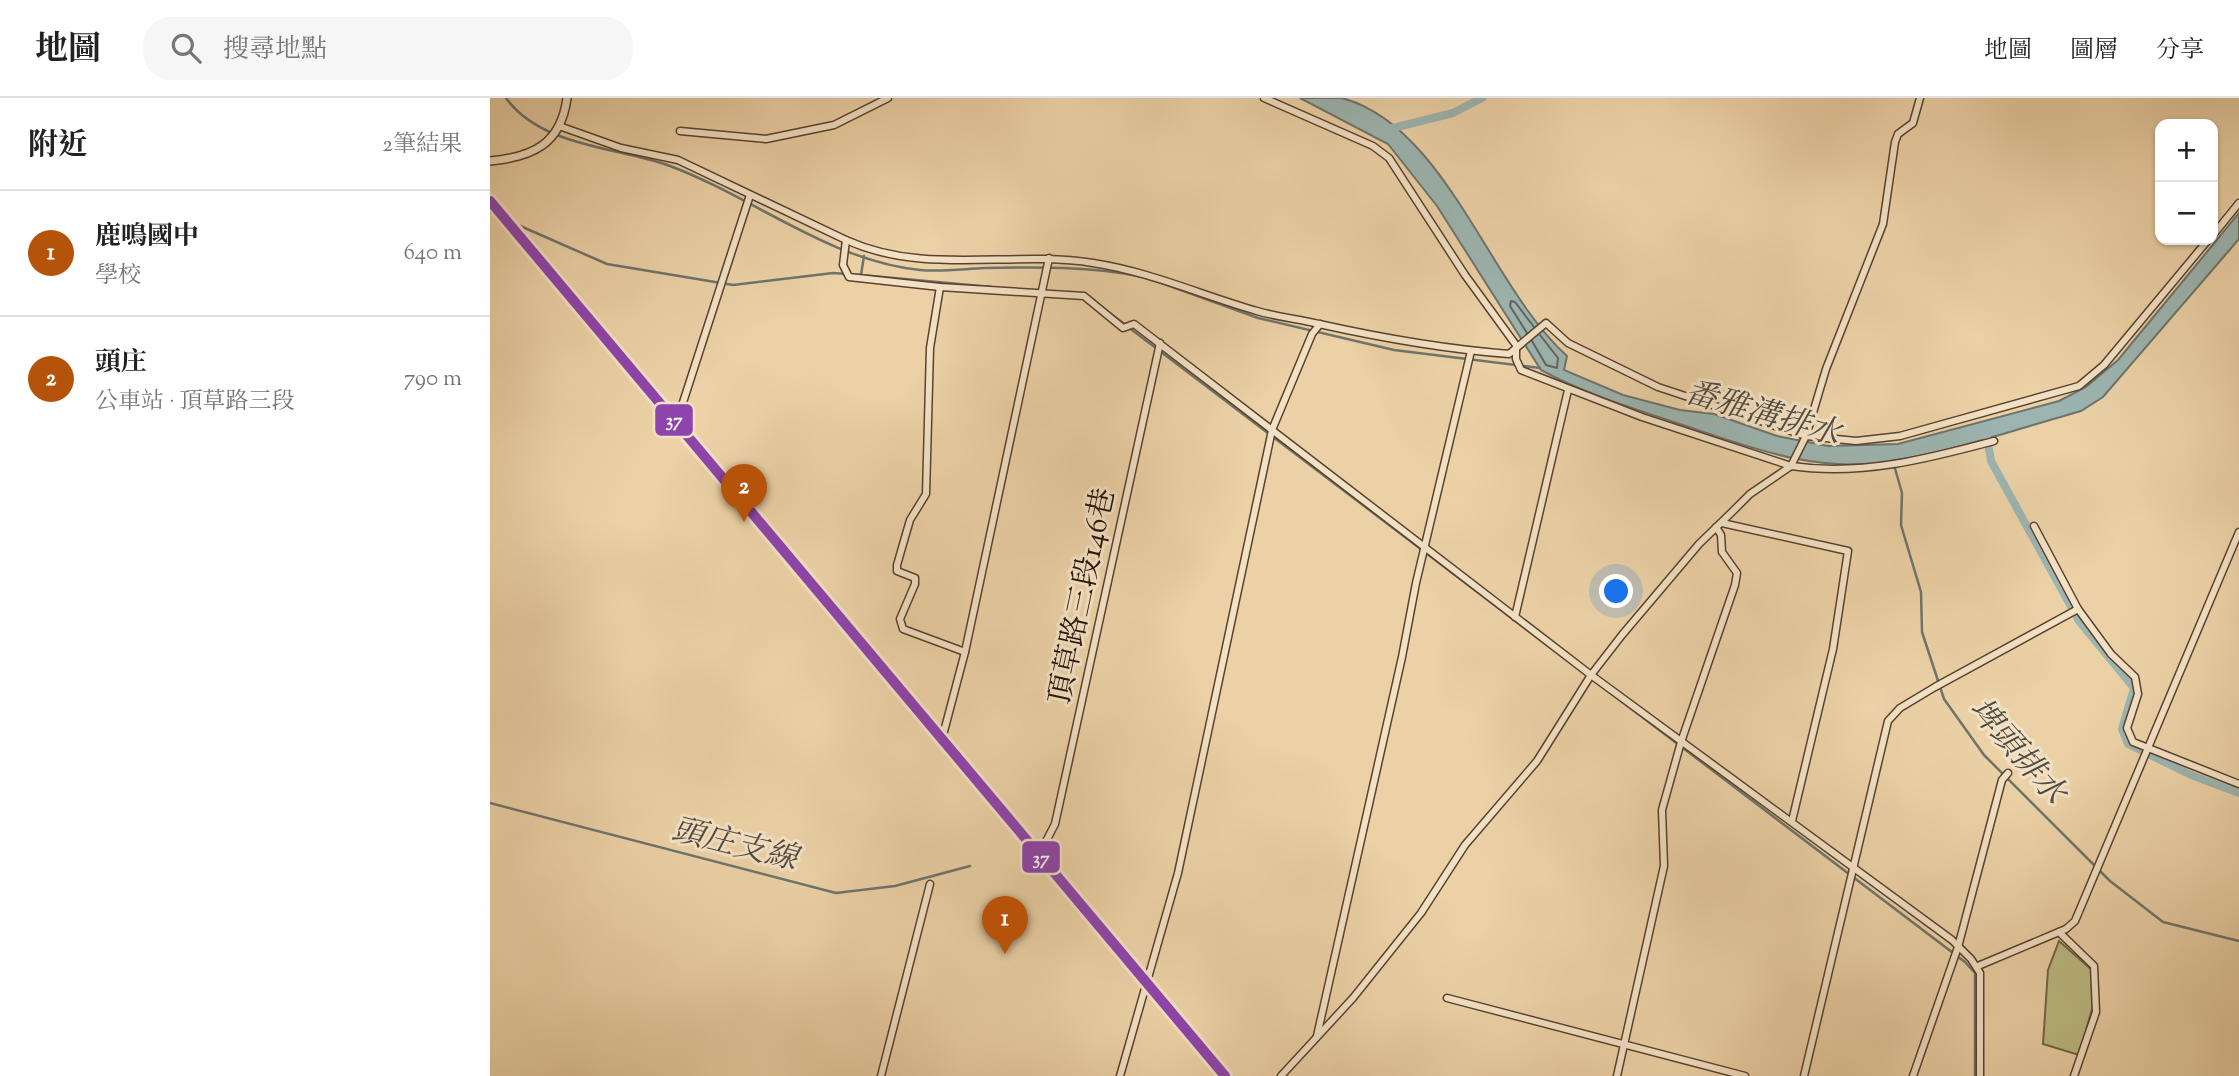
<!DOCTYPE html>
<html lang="zh-TW">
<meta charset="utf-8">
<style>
:root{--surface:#fff;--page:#f6f6f6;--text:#222;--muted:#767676;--line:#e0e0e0;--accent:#b45309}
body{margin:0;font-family:"Sorts Mill Goudy","Noto Serif TC",serif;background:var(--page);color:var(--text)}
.controls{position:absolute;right:21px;top:21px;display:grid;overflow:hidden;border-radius:14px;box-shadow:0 2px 5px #0004}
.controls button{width:63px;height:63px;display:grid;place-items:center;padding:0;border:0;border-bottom:2px solid var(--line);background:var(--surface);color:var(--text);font:35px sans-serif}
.you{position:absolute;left:1127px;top:494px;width:24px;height:24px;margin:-18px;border:5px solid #fff;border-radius:50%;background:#1a73e8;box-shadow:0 0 0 10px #1a73e833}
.badge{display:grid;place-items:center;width:46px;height:46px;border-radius:50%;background:var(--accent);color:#fff;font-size:23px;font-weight:700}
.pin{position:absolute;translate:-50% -58px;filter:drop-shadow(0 2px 4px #0008)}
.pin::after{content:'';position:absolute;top:37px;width:24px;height:21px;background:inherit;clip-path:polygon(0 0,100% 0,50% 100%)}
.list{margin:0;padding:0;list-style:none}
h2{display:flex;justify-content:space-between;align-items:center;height:91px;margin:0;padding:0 28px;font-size:30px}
h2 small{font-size:23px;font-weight:400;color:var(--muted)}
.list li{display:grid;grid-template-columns:46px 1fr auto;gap:21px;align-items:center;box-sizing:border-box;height:126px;padding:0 28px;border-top:2px solid var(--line)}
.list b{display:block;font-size:26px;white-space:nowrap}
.list p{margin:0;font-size:23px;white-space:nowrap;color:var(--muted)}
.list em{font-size:23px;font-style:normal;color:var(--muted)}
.icon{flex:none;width:38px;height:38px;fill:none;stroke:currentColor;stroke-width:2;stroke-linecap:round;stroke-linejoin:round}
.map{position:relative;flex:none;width:1749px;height:978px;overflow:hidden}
header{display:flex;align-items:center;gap:42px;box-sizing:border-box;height:98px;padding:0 35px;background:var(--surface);border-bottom:2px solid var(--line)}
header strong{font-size:33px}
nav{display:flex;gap:38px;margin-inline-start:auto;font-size:24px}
.search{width:490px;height:63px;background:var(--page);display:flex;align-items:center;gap:18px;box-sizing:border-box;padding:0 24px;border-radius:28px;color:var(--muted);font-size:26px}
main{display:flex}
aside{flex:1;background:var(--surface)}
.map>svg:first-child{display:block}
.green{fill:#bcba83;stroke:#726645;stroke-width:2}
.water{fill:#9cb5b1;stroke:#6e746d;stroke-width:2}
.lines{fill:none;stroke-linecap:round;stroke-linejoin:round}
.shore{stroke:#62645c;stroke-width:2}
.stream{stroke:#6e746d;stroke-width:2.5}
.canal{stroke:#9cb5b1;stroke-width:8}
.minor-casing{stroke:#59422f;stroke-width:9}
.tertiary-casing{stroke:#59422f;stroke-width:10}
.minor{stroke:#f3e1c5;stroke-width:6}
.tertiary{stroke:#f3e1c5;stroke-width:7}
.bus-1-casing{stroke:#f3e1c5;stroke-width:16}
.bus-1{stroke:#8e44ad;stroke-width:10}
.labels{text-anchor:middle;stroke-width:6;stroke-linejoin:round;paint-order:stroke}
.street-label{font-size:30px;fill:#281307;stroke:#f3e1c5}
.water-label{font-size:32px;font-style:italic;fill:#514c42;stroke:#f3e1c5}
.line-badge{stroke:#f3e1c5;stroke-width:2.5}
.badge-label{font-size:19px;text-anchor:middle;font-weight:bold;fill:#fff}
</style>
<header>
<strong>地圖</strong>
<div class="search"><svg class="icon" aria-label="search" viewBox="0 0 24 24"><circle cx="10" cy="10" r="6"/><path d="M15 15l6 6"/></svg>搜尋地點</div>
<nav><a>地圖</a><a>圖層</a><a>分享</a></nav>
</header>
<main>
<aside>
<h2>附近<small>2筆結果</small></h2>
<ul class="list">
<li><span class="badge">1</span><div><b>鹿鳴國中</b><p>學校</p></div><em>640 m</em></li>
<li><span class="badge">2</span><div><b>頭庄</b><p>公車站 · 頂草路三段</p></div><em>790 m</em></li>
</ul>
</aside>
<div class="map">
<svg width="1749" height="978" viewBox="0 0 1749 978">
<rect width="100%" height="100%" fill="#ecd1a6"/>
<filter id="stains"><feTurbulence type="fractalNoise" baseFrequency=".00286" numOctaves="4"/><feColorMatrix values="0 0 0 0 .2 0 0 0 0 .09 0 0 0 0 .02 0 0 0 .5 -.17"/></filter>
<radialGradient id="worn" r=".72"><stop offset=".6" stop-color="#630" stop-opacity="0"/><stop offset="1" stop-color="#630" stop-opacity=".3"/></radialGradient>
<polygon class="green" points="1569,843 1603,873 1604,904 1589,957 1553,946 1558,872"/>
<path class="water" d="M810 0C823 0 840 0 852 0 956 28 1000 189 1077 258L1074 272 1133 297 1190 312 1224 316 1287 338 1338 348 1408 346 1569 303 1596 289 1628 262 1749 115V141L1613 299 1591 313C1527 331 1462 354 1396 364 1321 375 1254 347 1184 324 1139 309 1093 295 1051 272L947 108 898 46Z"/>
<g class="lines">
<g class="shore">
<polyline points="1037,235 1020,208 1021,203 1025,204 1044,229"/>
<polyline points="1042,243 1056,267 1067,270 1068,260 1050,237"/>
</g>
<g class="stream">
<path d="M16 0C51 49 128 49 180 68 263 99 340 163 430 172 451 174 473 171 494 170 548 169 600 168 653 179"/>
<polyline points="28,127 117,166 243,187 343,175 371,177"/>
<polyline points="374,158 371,177 502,189"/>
<polyline points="669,184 768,220 904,252 1050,270"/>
<polyline points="596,197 1475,864 1485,875 1485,978"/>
<polyline points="1404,367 1412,395 1411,427 1431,494 1432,534 1454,601 1494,657 1620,783 1673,824 1749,843"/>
<polyline points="0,705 346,795 405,788 480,768"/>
</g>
<g class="canal">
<polyline points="899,31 963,15 992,0"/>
<polyline points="1496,334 1501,363 1589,523 1644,590 1632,631 1638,646 1701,677 1749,695"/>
</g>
<defs>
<g id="minor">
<path d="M774 0 883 48 899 60 975 177 1026 247V261L1031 272 1152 319 1301 368C1371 378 1437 361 1504 343"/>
<polyline points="72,29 131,50 188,62 356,142 353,167 359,179 450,189 594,198 633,230 644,226 1101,577 1462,842 1481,861 1490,875 1490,978"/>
<polyline points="190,33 276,41 344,27 398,0"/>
<polyline points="1723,137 1749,105"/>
<path d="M356 142C436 178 520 152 603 165 661 174 711 197 767 213 787 219 809 221 829 226 892 240 954 251 1019 256L1056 225 1078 245 1168 289 1316 338 1366 343 1410 338 1589 288 1614 267 1718 142"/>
<polyline points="450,189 440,250 436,396 420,422 407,467 407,473 425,480 425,486 410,521 413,531 475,554"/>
<polyline points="186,326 260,97"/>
<polyline points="1232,425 1358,453 1343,551 1302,723"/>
<polyline points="1544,428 1588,511 1621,556 1645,579 1648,596 1637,630 1643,644 1749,686"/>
<polyline points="1025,519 1078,292"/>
<polyline points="452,641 475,554 559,160"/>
<polyline points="549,757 565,726 670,245"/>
<polyline points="1569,834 1604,868 1606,914 1584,978"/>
<polyline points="1488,868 1576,831 1585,823 1749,434"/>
<polyline points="957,900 1255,978"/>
<polyline points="827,938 912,559 926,485 981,253"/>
<polyline points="391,978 440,786"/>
<polyline points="630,978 688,775 782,332 822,236 830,226"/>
<polyline points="791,978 863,900 931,815 975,747 1047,663 1101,577 1132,537 1209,446 1244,412 1260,396 1301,368 1316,338 1336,271 1393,126 1405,44 1408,36 1423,25 1430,0"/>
<polyline points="1127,978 1174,768 1172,712 1191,644 1245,487 1247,475 1232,454 1231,437 1226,429"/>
<polyline points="1314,978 1398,623 1410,610 1445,589 1588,511"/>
<polyline points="1423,978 1468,849 1512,682 1518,675"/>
</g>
<g id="tertiary">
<path d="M0 63C43 59 71 46 77 0"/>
<polyline points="0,103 735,978"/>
</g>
</defs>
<use href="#minor" class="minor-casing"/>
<use href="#tertiary" class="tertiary-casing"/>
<use href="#minor" class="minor"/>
<use href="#tertiary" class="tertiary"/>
<defs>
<polyline id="bus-1" points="0,103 735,978"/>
</defs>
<use href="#bus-1" class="bus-1-casing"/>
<use href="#bus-1" class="bus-1"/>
</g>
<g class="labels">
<g class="street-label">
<text transform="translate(591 498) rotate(-78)" y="10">頂草路三段146巷</text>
</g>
<g class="water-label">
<text transform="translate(1273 314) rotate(16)" y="11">番雅溝排水</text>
<text transform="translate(1528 652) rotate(49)" y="11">埤頭排水</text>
<text transform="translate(245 745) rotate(14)" y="11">頭庄支線</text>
</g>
</g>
<g class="line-badge">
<rect x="164" y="305" width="40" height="34" rx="7" fill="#8e44ad"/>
<rect x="531" y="742" width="40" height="34" rx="7" fill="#8e44ad"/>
</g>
<g class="badge-label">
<text x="184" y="328">37</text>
<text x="551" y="766">37</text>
</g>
<rect width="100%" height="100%" filter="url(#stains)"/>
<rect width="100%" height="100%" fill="url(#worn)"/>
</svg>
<div class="controls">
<button>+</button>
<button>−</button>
</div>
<div class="you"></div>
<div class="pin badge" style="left:515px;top:856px">1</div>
<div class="pin badge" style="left:254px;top:424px">2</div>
</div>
</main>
